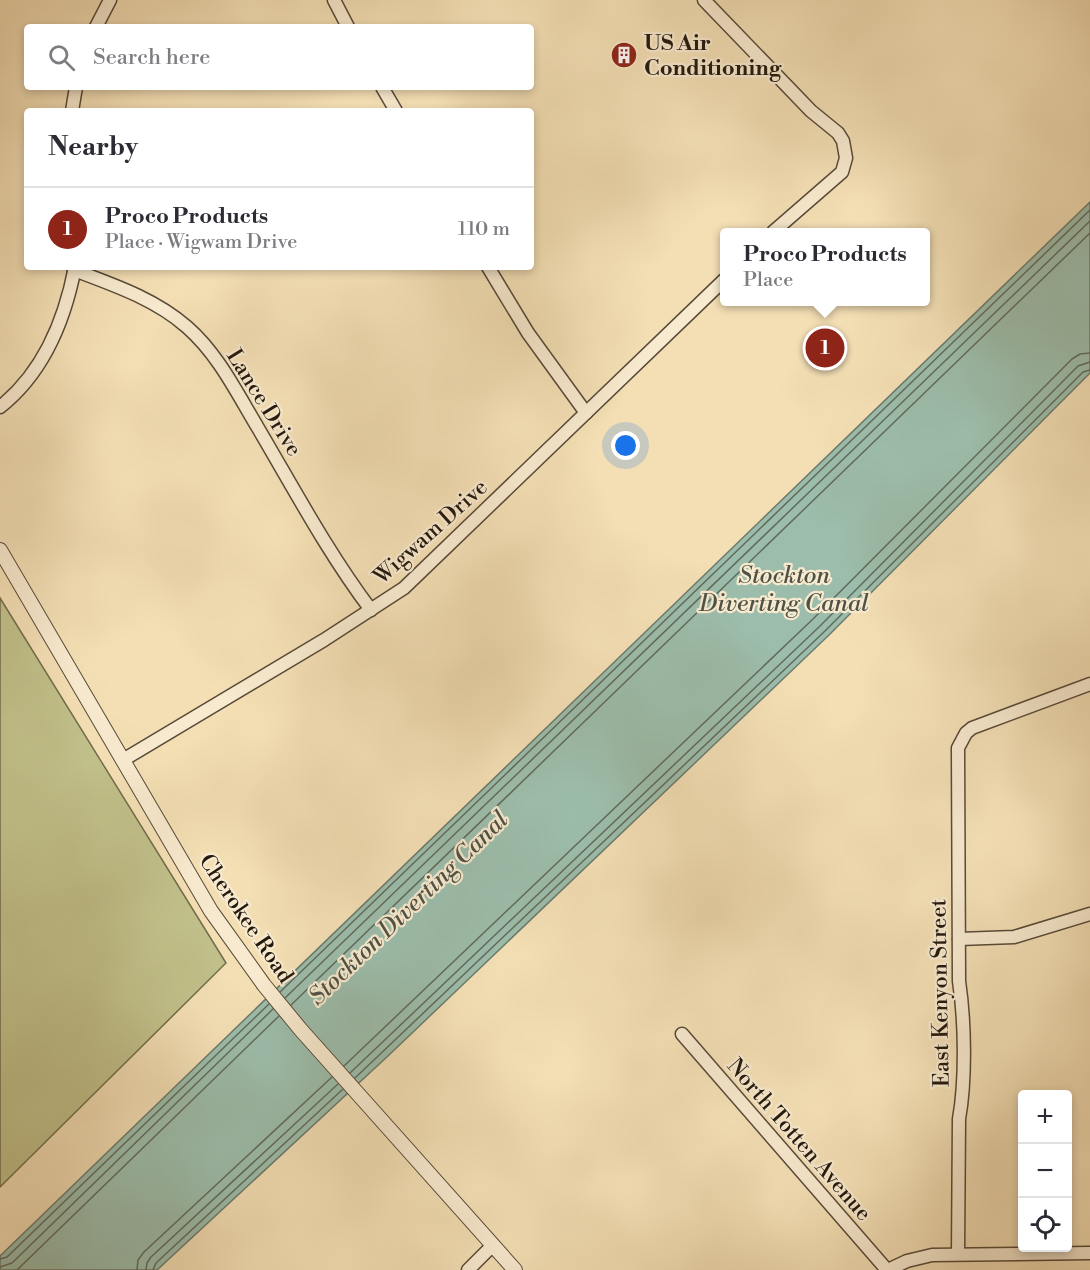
<!DOCTYPE html>
<meta charset="utf-8">
<style>
:root{--surface:#fff;--page:#f2f2f3;--text:#2b2b33;--muted:#7c7c81;--line:#e1e1e2;--accent:#8f2418}
body{margin:0;font-family:"Libre Bodoni",serif;background:var(--page);color:var(--text)}
.controls{position:absolute;right:18px;bottom:18px;display:grid;overflow:hidden;border-radius:6px;box-shadow:0 3px 9px #0003}
.controls button{width:54px;height:54px;display:grid;place-items:center;padding:0;border:0;border-bottom:2px solid var(--line);background:var(--surface);color:var(--text);font:30px sans-serif}
.you{position:absolute;left:626px;top:446px;width:21px;height:21px;margin:-15px;border:4px solid #fff;border-radius:50%;background:#1a73e8;box-shadow:0 0 0 9px #1a73e833}
.badge{display:grid;place-items:center;width:39px;height:39px;border-radius:50%;background:var(--accent);color:#fff;font-size:20px;font-weight:700}
.pin{position:absolute;translate:-50% -50%;border:3px solid #fff;box-shadow:0 2px 6px #0006}
.popup{position:absolute;left:720px;top:228px;width:210px;height:78px;box-sizing:border-box;display:grid;place-content:center;border-radius:6px;background:var(--surface);filter:drop-shadow(0 2px 4px #0005);font-size:20px;white-space:nowrap;color:var(--muted)}
.popup b{font-size:22px;color:var(--text)}
.popup::after{content:'';position:absolute;left:50%;top:100%;margin-left:-12px;border:12px solid transparent;border-top-color:var(--surface)}
.list{margin:0;padding:0;list-style:none}
h2{display:flex;justify-content:space-between;align-items:center;height:78px;margin:0;padding:0 24px;font-size:26px}
h2 small{font-size:20px;font-weight:400;color:var(--muted)}
.list li{display:grid;grid-template-columns:39px 1fr auto;gap:18px;align-items:center;box-sizing:border-box;height:84px;padding:0 24px;border-top:2px solid var(--line)}
.list b{display:block;font-size:22px;white-space:nowrap}
.list p{margin:0;font-size:20px;white-space:nowrap;color:var(--muted)}
.list em{font-size:20px;font-style:normal;color:var(--muted)}
.icon{flex:none;width:33px;height:33px;fill:none;stroke:currentColor;stroke-width:2;stroke-linecap:round;stroke-linejoin:round}
.map{position:relative;flex:none;width:1090px;height:1270px;overflow:hidden}
.search{position:absolute;background:var(--surface);box-shadow:0 3px 9px #0003;left:24px;top:24px;width:510px;height:66px;display:flex;align-items:center;gap:15px;box-sizing:border-box;padding:0 21px;border-radius:6px;color:var(--muted);font-size:22px}
.panel{position:absolute;background:var(--surface);box-shadow:0 3px 9px #0003;left:24px;top:108px;width:510px;height:162px;border-radius:6px}
.map>svg:first-child{display:block}
.green{fill:#c1c08a;stroke:#726c4c;stroke-width:1.5}
.water{fill:#9cbdab;stroke:#6c7b6d;stroke-width:1.5}
.lines{fill:none;stroke-linecap:round;stroke-linejoin:round}
.shore{stroke:#606b5d;stroke-width:1.5}
.minor-casing{stroke:#584a38;stroke-width:15}
.tertiary-casing{stroke:#584a38;stroke-width:16}
.minor{stroke:#f8eacf;stroke-width:12}
.tertiary{stroke:#f8eacf;stroke-width:14}
.labels{text-anchor:middle;stroke-width:4.5;stroke-linejoin:round;paint-order:stroke}
.poi-label{font-size:22px;font-weight:bold;fill:#24190f;stroke:#f8eacf;text-anchor:start}
.street-label{font-size:22px;fill:#24190f;stroke:#f8eacf}
.water-label{font-size:24px;font-style:italic;fill:#4e5246;stroke:#f8eacf}
</style>
<div class="map">
<svg width="1090" height="1270" viewBox="0 0 1090 1270">
<rect width="100%" height="100%" fill="#f4dfb5"/>
<filter id="stains"><feTurbulence type="fractalNoise" baseFrequency=".00333" numOctaves="4"/><feColorMatrix values="0 0 0 0 .2 0 0 0 0 .09 0 0 0 0 .02 0 0 0 .5 -.17"/></filter>
<radialGradient id="worn" r=".72"><stop offset=".6" stop-color="#630" stop-opacity="0"/><stop offset="1" stop-color="#630" stop-opacity=".3"/></radialGradient>
<polygon class="green" points="0,598 226,963 0,1187"/>
<polygon class="water" points="1090,202 1090,373 829,635 389,1055 157,1270 0,1270 0,1256"/>
<g class="lines">
<g class="shore">
<polyline points="280,992 1090,210"/>
<polyline points="285,998 1090,221"/>
<polyline points="291,1005 1090,233"/>
<polyline points="344,1066 813,619 1072,359 1080,354 1090,353"/>
<polyline points="350,1073 820,626 1078,366 1090,362"/>
<polyline points="355,1078 825,631 1083,372 1090,370"/>
<polyline points="0,1259 7,1257 269,1004"/>
<polyline points="0,1267 12,1263 273,1009"/>
<polyline points="17,1270 279,1016"/>
<polyline points="137,1270 138,1260 144,1252 332,1077"/>
<polyline points="146,1270 147,1263 151,1257 338,1084"/>
<polyline points="153,1270 156,1263 343,1089"/>
</g>
<defs>
<g id="minor">
<polyline points="334,0 348,27"/>
<polyline points="704,0 811,111 838,133 843,141 846,158 842,172 773,232"/>
<polyline points="96,27 110,0"/>
<polyline points="382,87 396,111"/>
<polyline points="72,111 76,87"/>
<polyline points="488,267 528,333 586,413"/>
<path d="M74 270C114 285 155 299 187 327 218 354 237 393 258 428 294 489 328 553 371 610"/>
<path d="M0 407C43 373 65 319 75 267"/>
<polyline points="123,760 324,640 404,588 724,280"/>
<polyline points="959,939 1014,937 1090,914"/>
<polyline points="682,1034 887,1270"/>
<path d="M958 1254 959 1119C966 1080 965 1021 959 981L958 748 966 733 972 728 1090 684"/>
<polyline points="468,1270 493,1245"/>
<polyline points="888,1270 907,1261 932,1255 1090,1253"/>
</g>
<polyline id="tertiary" points="0,550 211,911 264,985 301,1030 515,1270"/>
</defs>
<use href="#minor" class="minor-casing"/>
<use href="#tertiary" class="tertiary-casing"/>
<use href="#minor" class="minor"/>
<use href="#tertiary" class="tertiary"/>
</g>
<defs>
<symbol id="building-disc" viewBox="-11 -11 22 22"><circle r="9.5" fill="#8f2418" stroke="#f8eacf"/><path d="M-4-6H4V6H1V3H-1V6H-4ZM-2.5-4.3h1.7v1.8h-1.7ZM.8-4.3h1.7v1.8H.8ZM-2.5-1h1.7V.8h-1.7ZM.8-1h1.7V.8H.8Z" fill="#fff"/></symbol>
</defs>
<g fill-rule="evenodd">
<use href="#building-disc" x="609" y="40" width="30" height="30"/>
</g>
<g class="labels">
<g class="poi-label">
<text x="644" y="50">US Air<tspan x="644" dy="25">Conditioning</tspan></text>
</g>
<g class="street-label">
<text transform="translate(265 402) rotate(58)" y="8">Lance Drive</text>
<text transform="translate(430 531) rotate(-42)" y="8">Wigwam Drive</text>
<text transform="translate(247 918) rotate(56)" y="8">Cherokee Road</text>
<text transform="translate(939 993) rotate(-91)" y="8">East Kenyon Street</text>
<text transform="translate(800 1139) rotate(49)" y="8">North Totten Avenue</text>
</g>
<g class="water-label">
<text x="784" y="583">Stockton<tspan x="784" dy="28">Diverting Canal</tspan></text>
<text transform="translate(408 908) rotate(-44)" y="8">Stockton Diverting Canal</text>
</g>
</g>
<rect width="100%" height="100%" filter="url(#stains)"/>
<rect width="100%" height="100%" fill="url(#worn)"/>
</svg>
<div class="controls">
<button>+</button>
<button>−</button>
<button><svg class="icon" aria-label="locate" viewBox="0 0 24 24"><circle cx="12" cy="12" r="6"/><path d="M12 2v4M12 18v4M2 12h4M18 12h4"/></svg></button>
</div>
<div class="you"></div>
<div class="pin badge" style="left:825px;top:348px">1</div>
<div class="popup"><b>Proco Products</b>Place</div>
<div class="search"><svg class="icon" aria-label="search" viewBox="0 0 24 24"><circle cx="10" cy="10" r="6"/><path d="M15 15l6 6"/></svg>Search here</div>
<section class="panel">
<h2>Nearby<small></small></h2>
<ul class="list">
<li><span class="badge">1</span><div><b>Proco Products</b><p>Place · Wigwam Drive</p></div><em>110 m</em></li>
</ul>
</section>
</div>
